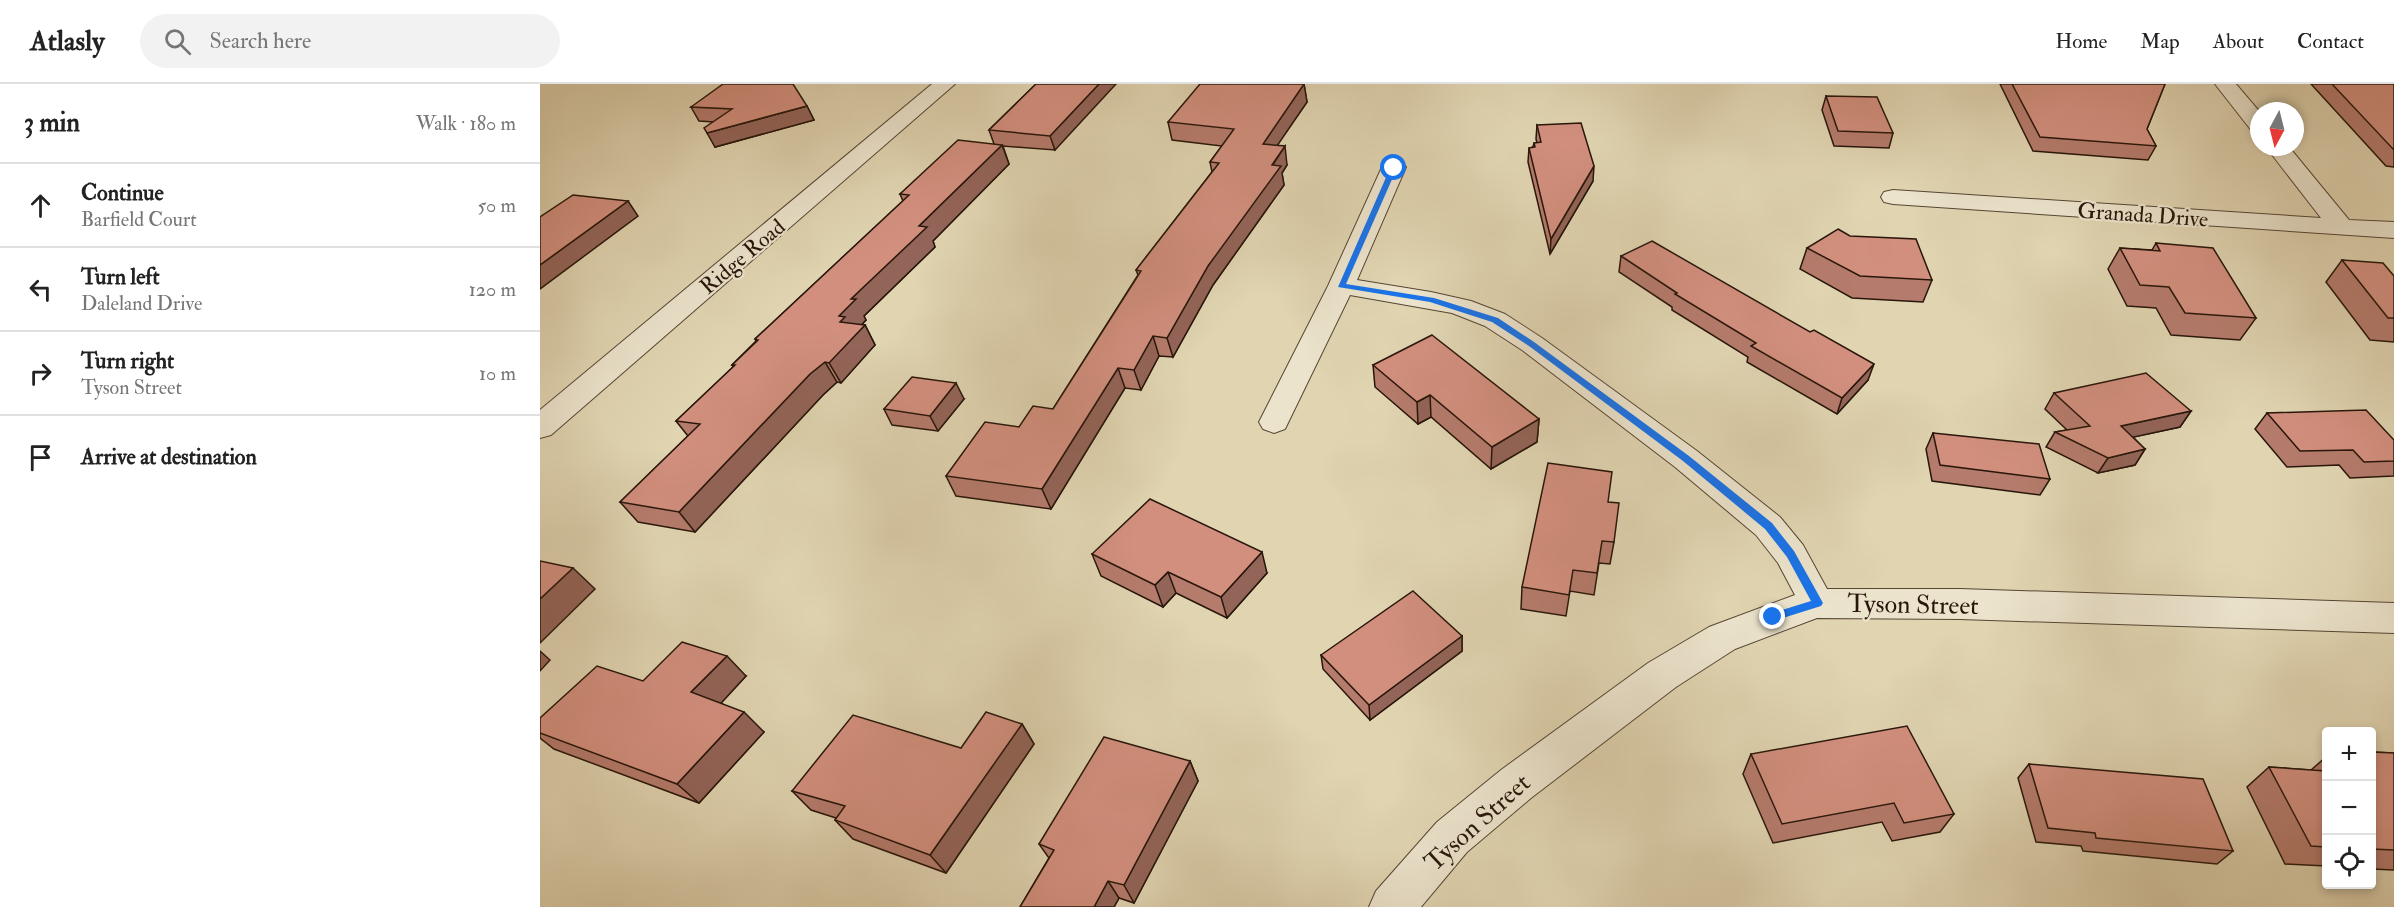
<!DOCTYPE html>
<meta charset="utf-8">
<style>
:root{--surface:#fff;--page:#f2f2f2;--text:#222;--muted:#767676;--line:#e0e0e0}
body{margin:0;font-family:"IM FELL Double Pica",serif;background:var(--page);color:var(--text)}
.controls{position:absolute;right:18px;bottom:18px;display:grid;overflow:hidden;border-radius:6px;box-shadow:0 3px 9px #0003}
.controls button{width:54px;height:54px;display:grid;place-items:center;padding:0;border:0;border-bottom:2px solid var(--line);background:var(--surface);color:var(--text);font:30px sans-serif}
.compass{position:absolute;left:1710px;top:18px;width:54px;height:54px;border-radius:50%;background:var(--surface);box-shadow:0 3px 9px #0003;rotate:187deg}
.stop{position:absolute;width:18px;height:18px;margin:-14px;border:4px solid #1a73e8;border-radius:50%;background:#fff}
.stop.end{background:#1a73e8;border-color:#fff;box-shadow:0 2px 6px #0008}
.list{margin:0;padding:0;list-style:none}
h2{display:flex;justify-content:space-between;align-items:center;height:78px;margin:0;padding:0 24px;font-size:26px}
h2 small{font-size:20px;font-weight:400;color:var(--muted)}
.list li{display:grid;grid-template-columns:39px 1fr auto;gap:18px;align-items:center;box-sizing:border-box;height:84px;padding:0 24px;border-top:2px solid var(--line)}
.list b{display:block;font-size:22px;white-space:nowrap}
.list p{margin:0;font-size:20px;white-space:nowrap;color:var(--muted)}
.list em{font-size:20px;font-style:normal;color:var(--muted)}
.icon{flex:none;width:33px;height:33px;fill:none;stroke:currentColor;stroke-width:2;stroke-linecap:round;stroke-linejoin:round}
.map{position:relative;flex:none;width:1854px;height:823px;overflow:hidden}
header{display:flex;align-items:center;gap:36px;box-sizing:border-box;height:84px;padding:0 30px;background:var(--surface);border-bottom:2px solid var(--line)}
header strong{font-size:28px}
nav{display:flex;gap:33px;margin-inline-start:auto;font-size:21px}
.search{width:420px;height:54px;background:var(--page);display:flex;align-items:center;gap:15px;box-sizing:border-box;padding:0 21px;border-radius:33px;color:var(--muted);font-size:22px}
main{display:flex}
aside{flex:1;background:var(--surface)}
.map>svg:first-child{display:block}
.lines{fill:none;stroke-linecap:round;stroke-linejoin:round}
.minor-casing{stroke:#564634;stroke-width:2}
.tertiary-casing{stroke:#564634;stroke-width:2}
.minor{fill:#ebe3cc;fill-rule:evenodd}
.tertiary{fill:#ebe3cc;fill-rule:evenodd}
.wall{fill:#b57b6c;stroke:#28160a;stroke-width:1.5}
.shaded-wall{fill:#936458;stroke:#28160a;stroke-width:1.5}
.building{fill:#d28f7e;stroke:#28160a;stroke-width:1.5}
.route{fill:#1a73e8}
.labels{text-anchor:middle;stroke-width:4.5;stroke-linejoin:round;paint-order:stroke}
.far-street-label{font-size:22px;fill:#28160a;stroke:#ebe3cc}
.street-label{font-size:26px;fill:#28160a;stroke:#ebe3cc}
</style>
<header>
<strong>Atlasly</strong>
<div class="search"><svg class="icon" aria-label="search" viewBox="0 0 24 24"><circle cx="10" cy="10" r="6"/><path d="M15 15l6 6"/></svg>Search here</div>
<nav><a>Home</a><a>Map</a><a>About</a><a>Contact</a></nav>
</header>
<main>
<aside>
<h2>3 min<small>Walk · 180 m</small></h2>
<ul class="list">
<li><svg class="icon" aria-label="ahead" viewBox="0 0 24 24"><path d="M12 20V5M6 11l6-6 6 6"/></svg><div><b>Continue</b><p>Barfield Court</p></div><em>50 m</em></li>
<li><svg class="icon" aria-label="left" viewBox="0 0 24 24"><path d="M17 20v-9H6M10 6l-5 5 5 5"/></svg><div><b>Turn left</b><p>Daleland Drive</p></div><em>120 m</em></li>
<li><svg class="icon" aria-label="right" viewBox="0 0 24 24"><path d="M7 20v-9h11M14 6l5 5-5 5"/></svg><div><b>Turn right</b><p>Tyson Street</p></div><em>10 m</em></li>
<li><svg class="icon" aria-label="arrive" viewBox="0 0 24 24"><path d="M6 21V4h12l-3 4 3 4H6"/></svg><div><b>Arrive at destination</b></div></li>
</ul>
</aside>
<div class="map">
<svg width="1854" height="823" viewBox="0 0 1854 823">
<rect width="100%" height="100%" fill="#e0d4b1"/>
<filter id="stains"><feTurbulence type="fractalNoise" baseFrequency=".00333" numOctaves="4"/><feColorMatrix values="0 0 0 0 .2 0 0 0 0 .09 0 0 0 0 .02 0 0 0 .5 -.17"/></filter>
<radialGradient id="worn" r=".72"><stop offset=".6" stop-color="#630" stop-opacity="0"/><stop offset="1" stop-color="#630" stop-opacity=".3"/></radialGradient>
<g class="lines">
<defs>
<g id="minor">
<polygon points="1675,0 1696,0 1719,27 1719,48 1711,46"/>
<polygon points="1726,63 1749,63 1809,136 1854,138 1854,154 1353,120 1344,118 1341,113 1344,108 1353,106 1781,134"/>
<polygon points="854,76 862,78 866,83 817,196 891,208 931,217 965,230 1002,254 1157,367 1240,433 1263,461 1287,505 1420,505 1854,519 1854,549 1420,535 1277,534 1195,565 1136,603 991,714 927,768 881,823 829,823 836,807 897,738 961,686 1108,579 1169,543 1255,511 1238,479 1216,451 1135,383 982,266 945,242 912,229 810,211 745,345 734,349 723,345 719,338 788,202 842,83 846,78"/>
</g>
<polygon id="tertiary" points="392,0 415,0 11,351 0,354 0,326"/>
</defs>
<use href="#minor" class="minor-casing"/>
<use href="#tertiary" class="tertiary-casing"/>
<use href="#minor" class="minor"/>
<use href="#tertiary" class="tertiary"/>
</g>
<g class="wall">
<polygon points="496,0 515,66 463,62 469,80 393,157 395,163 324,232 326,236 321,241 325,241 335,261 301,299 297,298 283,311 155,448 98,438 80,418 148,352 136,337 193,283 192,281 216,257 215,255 363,117 360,110 454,60 449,46"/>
<polygon points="764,0 767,18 737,61 747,81 742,89 744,101 673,201 633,273 619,272 601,306 585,304 511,425 416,412 406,392 479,343 513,325 598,191 596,186 672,88 670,78 682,62 632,56 628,38"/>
<polygon points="1460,0 1625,0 1607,45 1616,62 1608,76 1493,67"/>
<polygon points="1771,0 1853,0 1854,1 1854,83 1846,82"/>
<polygon points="1286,12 1353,49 1349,64 1294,62 1282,26"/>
<polygon points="267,22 274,36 175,63 174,38 159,37 151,23"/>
<polygon points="997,41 1053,97 1010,170 988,78 989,64 993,63 994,59 997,59 996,55"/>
<polygon points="1616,159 1716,234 1700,256 1631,251 1616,224 1587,222 1568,185 1580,164 1612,166"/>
<polygon points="1267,164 1392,196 1383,218 1312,214 1260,185"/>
<polygon points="1081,172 1328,296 1297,330 1207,278 1208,273 1132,226 1132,223 1079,188"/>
<polygon points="1802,176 1854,192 1854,258 1830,256 1786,198"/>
<polygon points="833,281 999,335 997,358 951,385 891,333 878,340 835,303"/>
<polygon points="1514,309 1651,327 1640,343 1593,353 1605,365 1595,381 1558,389 1506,363 1515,348 1527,346 1505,325"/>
<polygon points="424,315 398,347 352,341 344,325"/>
<polygon points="1727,329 1854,356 1854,392 1810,394 1799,381 1747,383 1715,345"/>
<polygon points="1393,349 1510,395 1500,411 1392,397 1386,365"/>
<polygon points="1068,418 1074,458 1070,480 1059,479 1054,511 1030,507 1026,532 981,525 982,503"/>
<polygon points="552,470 727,489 687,534 636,509 623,523 561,492"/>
<polygon points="922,552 922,567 830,636 783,585 781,571"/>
<polygon points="206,592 181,619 224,648 159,719 14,665 0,654 0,649 103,597"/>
<polygon points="482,640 494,660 406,789 313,755 295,736 296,734 271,726 252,707 421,664"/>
<polygon points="1832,668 1854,669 1854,786 1832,785"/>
<polygon points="1211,670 1414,730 1400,748 1352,757 1342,738 1233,759 1203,690"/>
<polygon points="1786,673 1786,782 1745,780 1707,703 1729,683 1771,686"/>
<polygon points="650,677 658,697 594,819 579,814 574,823 480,823 509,774 499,760"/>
<polygon points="1489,680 1693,767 1677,780 1543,767 1541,762 1496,758 1478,694"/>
</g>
<g class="shaded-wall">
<polygon points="559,0 576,0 515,66 510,52"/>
<polygon points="764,0 767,18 726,78 723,60"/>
<polygon points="267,22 274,36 175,63 167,49"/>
<polygon points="462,61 469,80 393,157 395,163 324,232 326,236 314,249 325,241 335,261 301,299 289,279 300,238 299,232 311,215 379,142"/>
<polygon points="745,62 747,81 742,89 744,101 673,201 633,273 627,254 668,182"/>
<polygon points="1054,82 1053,97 1010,170 1011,155"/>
<polygon points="88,117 98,132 0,205 0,181"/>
<polygon points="613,252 619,272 601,306 594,286"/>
<polygon points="285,278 297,298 283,311 155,448 139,428 270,290"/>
<polygon points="1334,280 1328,296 1297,330 1302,314"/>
<polygon points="578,284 585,304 511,425 502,405"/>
<polygon points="416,299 424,315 398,347 390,332"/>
<polygon points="890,311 891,333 878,340 877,318"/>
<polygon points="1651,327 1640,343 1571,358 1581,342"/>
<polygon points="999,335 997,358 951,385 952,363"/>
<polygon points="1605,365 1595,381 1558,389 1568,374"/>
<polygon points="722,468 727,489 687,534 681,513"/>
<polygon points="33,484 55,505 0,559 0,515"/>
<polygon points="628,488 636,509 623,523 615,501"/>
<polygon points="922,552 922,567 830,636 829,621"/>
<polygon points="0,567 10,576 0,587"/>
<polygon points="187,572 206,592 172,629 151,608"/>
<polygon points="204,628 224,648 159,719 137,700"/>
<polygon points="482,640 494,660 406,789 390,771"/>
<polygon points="650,677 658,697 594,819 584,801"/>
<polygon points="568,797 579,814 574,823 554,823"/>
</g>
<g class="building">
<polygon points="183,0 253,0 267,22 167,49 164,44 192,25 151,23"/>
<polygon points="496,0 559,0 510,52 449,46"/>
<polygon points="660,0 764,0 723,60 745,62 732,81 741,82 668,182 627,254 613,252 594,286 578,284 502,405 406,392 445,338 479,343 493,322 513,325 601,187 596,186 679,79 670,78 694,45 628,38"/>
<polygon points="1472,0 1625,0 1607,45 1616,62 1500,53"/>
<polygon points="1792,0 1853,0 1854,1 1854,66"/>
<polygon points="1286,12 1337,13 1353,49 1298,47"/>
<polygon points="1041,39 1054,82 1011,155 989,64 995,63 994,59 1001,58 997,41"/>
<polygon points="418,56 462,61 379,142 387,143 311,215 316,215 299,232 305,233 300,238 325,241 289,279 285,278 270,290 139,428 80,418 160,340 136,337 195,281 192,281 218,256 215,255 369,111 360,110"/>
<polygon points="33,111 88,117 0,181 0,133"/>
<polygon points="1298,145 1310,152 1376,155 1392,196 1320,192 1267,164"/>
<polygon points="1112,157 1270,248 1274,246 1334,280 1302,314 1211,262 1216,259 1135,210 1137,209 1081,172"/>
<polygon points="1616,159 1673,164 1716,234 1645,229 1629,203 1600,201 1580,164 1620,167"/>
<polygon points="1802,176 1843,179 1854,192 1854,234 1848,234"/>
<polygon points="892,251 999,335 952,363 890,311 877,318 833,281"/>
<polygon points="1606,289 1651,327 1581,342 1605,365 1568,374 1515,348 1550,342 1514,309"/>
<polygon points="372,293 416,299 390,332 344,325"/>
<polygon points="1826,326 1854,356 1854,377 1824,378 1813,366 1760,367 1727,329"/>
<polygon points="1393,349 1499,360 1510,395 1400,381"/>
<polygon points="1008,379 1072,388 1068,418 1079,419 1074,458 1062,457 1057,489 1033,486 1029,511 982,503"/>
<polygon points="610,415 722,468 681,513 628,488 615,501 552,470"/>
<polygon points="0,477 33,484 0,515"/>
<polygon points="873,507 922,552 829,621 781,571"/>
<polygon points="142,558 187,572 151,608 204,628 137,700 0,649 0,634 57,582 103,597"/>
<polygon points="446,628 482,640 390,771 295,736 305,722 252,707 313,631 421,664"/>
<polygon points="1367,642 1414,730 1364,739 1354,719 1242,740 1211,670"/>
<polygon points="564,653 650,677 584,801 568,797 554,823 480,823 514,766 499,760"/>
<polygon points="1832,668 1854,669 1854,766 1832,765"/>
<polygon points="1489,680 1663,695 1693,767 1556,754 1555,749 1508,744"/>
<polygon points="1729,683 1786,687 1786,763 1771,762"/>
</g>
<polygon class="route" points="851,82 857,84 806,200 894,214 958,234 994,258 1149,372 1232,439 1254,467 1283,519 1281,522 1233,537 1229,536 1229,530 1271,517 1247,473 1225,445 1143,377 989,262 952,238 890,218 798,203"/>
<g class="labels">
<g class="far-street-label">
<text transform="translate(1603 130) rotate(4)" y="8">Granada Drive</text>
<text transform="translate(202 172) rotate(-40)" y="8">Ridge Road</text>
</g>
<g class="street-label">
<text transform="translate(1373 520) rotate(1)" y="9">Tyson Street</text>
<text transform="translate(937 738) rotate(-42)" y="9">Tyson Street</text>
</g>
</g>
<rect width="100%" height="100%" filter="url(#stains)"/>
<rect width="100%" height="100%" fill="url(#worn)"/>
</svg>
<div class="controls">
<button>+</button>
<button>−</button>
<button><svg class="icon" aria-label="locate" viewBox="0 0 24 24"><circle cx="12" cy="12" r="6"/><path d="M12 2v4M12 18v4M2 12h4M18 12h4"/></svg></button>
</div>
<svg class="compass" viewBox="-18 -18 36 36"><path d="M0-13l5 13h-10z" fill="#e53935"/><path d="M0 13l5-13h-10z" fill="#767676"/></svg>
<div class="stop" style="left:854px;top:84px"></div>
<div class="stop end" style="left:1233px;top:533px"></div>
</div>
</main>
